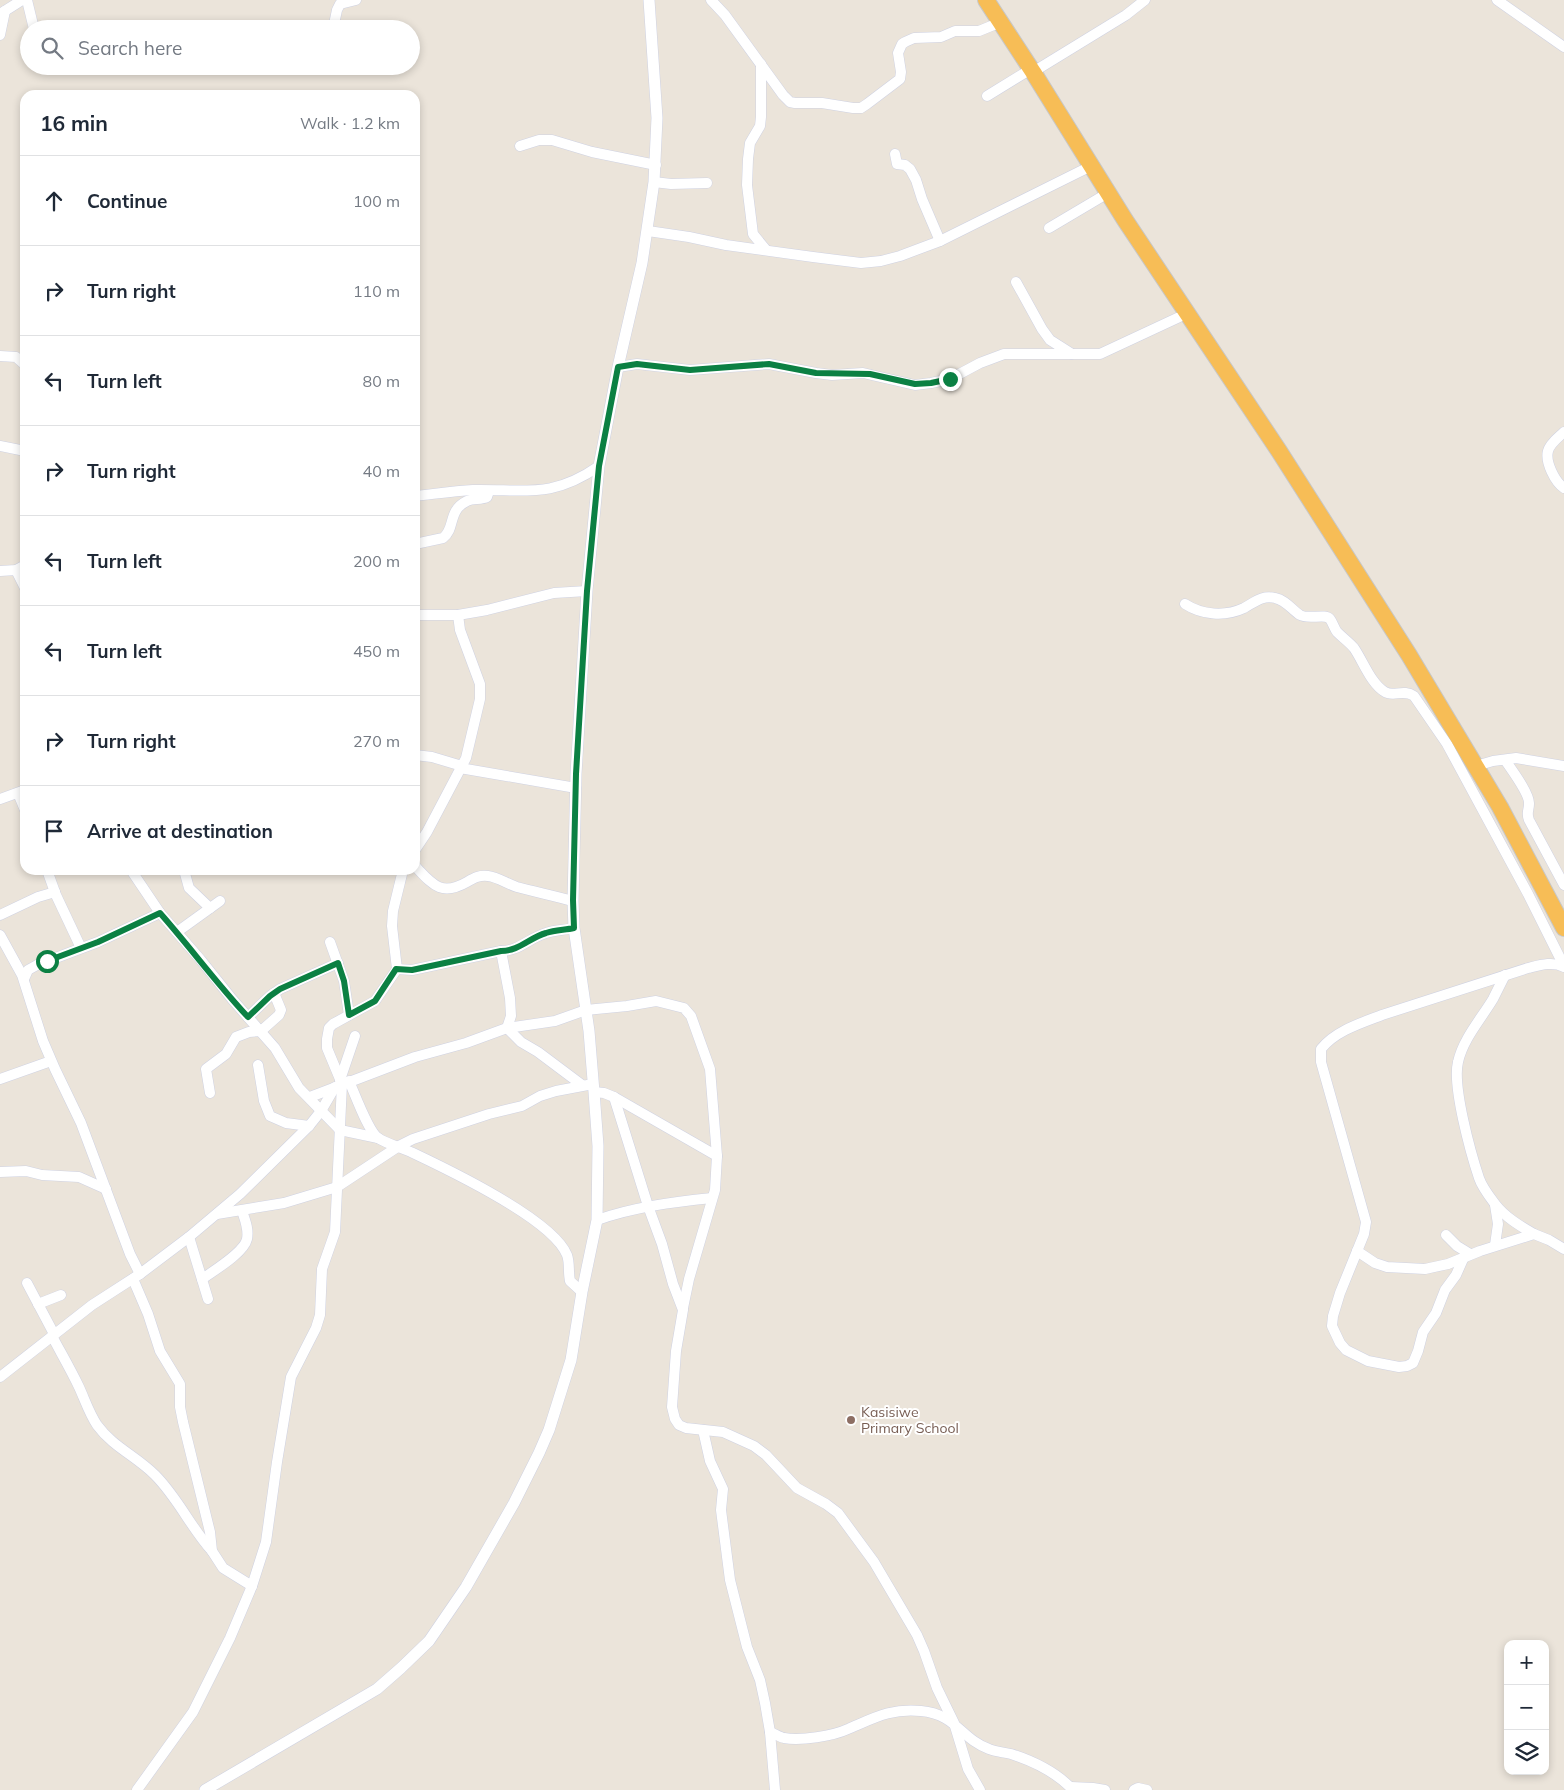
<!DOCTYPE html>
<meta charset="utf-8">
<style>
:root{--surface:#fff;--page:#f6f6f7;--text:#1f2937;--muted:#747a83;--line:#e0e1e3}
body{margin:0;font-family:Mulish,sans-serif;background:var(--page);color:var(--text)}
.controls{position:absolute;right:15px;bottom:15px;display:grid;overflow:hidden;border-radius:10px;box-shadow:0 2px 8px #0003}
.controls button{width:45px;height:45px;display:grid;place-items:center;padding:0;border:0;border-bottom:1px solid var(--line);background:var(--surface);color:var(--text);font:25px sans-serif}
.stop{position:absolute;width:15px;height:15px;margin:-11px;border:4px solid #0b8043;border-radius:50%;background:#fff}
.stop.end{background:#0b8043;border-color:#fff;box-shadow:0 1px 5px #0008}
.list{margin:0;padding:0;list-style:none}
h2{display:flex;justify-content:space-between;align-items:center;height:65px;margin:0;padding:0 20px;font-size:21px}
h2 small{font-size:16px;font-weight:400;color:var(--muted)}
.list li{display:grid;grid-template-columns:32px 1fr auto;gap:15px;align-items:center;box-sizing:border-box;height:90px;padding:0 20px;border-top:1px solid var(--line)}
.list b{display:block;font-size:19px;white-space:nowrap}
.list em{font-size:16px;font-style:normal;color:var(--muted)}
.icon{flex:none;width:28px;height:28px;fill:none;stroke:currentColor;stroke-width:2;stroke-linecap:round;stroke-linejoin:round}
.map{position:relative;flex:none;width:1564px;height:1790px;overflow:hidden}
.search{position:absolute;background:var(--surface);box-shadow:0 2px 8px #0003;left:20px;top:20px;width:400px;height:55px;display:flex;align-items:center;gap:12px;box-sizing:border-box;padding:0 18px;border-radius:28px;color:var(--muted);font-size:19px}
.panel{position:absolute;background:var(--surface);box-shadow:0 2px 8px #0003;left:20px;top:90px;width:400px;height:785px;border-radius:15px}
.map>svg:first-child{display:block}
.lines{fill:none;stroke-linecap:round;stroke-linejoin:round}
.minor-casing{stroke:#cfd2e2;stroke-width:11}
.tertiary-casing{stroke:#cfd2e2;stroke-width:12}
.trunk-casing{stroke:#c7c7c7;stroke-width:18}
.minor{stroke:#fff;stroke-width:10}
.tertiary{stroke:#fff;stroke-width:11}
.trunk{stroke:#f7bd56;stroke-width:16}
.route{stroke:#0b8043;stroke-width:6}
.education-dot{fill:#8d6e63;stroke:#fff;stroke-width:2}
.labels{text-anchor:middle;stroke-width:4;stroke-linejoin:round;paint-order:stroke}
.education-label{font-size:14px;fill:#785e54;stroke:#fff;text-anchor:start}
</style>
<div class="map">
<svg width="1564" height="1790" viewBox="0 0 1564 1790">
<rect width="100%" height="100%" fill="#ebe4da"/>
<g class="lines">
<defs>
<g id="minor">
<polyline points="27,0 34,29"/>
<polyline points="711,0 725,15 783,95 790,102 795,103 822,103 853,108 861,108 867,104 900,79 901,72 898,53 902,44 905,42 914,38 941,37 955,31 979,31 1001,22"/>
<polyline points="1497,0 1564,47"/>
<polyline points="0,14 22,0"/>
<polyline points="333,29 337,10 340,4 356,0"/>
<polyline points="0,35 5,11"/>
<polyline points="761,64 761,117 760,126 750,143 748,159 747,185 753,234 766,250"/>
<polyline points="1033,72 1126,15 1145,0"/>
<polyline points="987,96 1031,69"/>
<polyline points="520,146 539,140 552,140 592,152 656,165"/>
<polyline points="895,154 897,164 905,165 910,169 916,180 922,199 940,241"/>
<polyline points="654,182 671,184 707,183"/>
<polyline points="1049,228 1108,193"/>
<polyline points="648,231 689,237 726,245 813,257 861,263 881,261 900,256 940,241 1091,166"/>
<polyline points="1016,282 1042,329 1050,340 1072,354"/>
<polyline points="0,356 16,357 25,365"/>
<polyline points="618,367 637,364 690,370 769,364 816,373 832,375 863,373 915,385 931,383 950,379 980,363 1004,354 1100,354 1188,313"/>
<path d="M1564 432C1559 437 1550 443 1548 451 1545 462 1555 482 1564 488"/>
<polyline points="0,446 25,451"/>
<path d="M415 496C434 494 454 491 473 490 525 489 552 499 599 466"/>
<path d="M415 544 443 538C456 528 447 511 467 501 473 498 481 500 487 497L489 491"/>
<polyline points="16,570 25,588"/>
<polyline points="0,571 16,570 25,565"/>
<path d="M1185 604C1202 615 1225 617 1244 608 1255 602 1262 595 1275 598 1286 600 1292 610 1300 615 1309 620 1325 613 1330 619 1333 623 1334 628 1337 632 1343 638 1349 642 1354 648 1363 661 1371 684 1385 692 1393 697 1404 689 1414 696L1447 744 1528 894 1564 966"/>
<polyline points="415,615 458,615 487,610 554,593 587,591"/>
<polyline points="415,755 432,757 462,766"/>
<path d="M1505 760C1511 769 1530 794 1529 804 1529 810 1526 813 1529 820L1564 885"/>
<polyline points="1476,766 1493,761 1516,758 1564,766"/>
<polyline points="460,768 576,788"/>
<polyline points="18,793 25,810"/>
<polyline points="0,799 25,790"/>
<polyline points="415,850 427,832 466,758 480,699 480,684 460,630 458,615"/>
<path d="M415 866C432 884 441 897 467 882 474 878 479 875 488 876 498 877 507 884 517 887 536 892 555 896 573 901"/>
<polyline points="47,870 56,895 81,948"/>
<polyline points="131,870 160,913 200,959 232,999 275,1048 299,1088 340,1130 378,1138"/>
<polyline points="184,870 189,888 210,908"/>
<polyline points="0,915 38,897 55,892"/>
<polyline points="177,932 220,901"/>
<polyline points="0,935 22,975 43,1041 55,1069 81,1123 130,1254 140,1274"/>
<polyline points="330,942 344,981 349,1015"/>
<polyline points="501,951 510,998 511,1016 507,1028 521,1042 538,1052 582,1085"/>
<path d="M397 969 412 970 501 951C519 951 529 938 546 933 555 930 565 930 574 928"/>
<path d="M1505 975C1501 983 1497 991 1493 999 1481 1019 1463 1039 1458 1062 1452 1086 1471 1154 1479 1178 1482 1187 1489 1196 1495 1204 1505 1217 1520 1226 1534 1234"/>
<polyline points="24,979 28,970 37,965 98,942 160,913"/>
<polyline points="248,1017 270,996 280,989 338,963"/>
<polyline points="258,1065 264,1101 270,1116 286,1123 309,1126"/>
<polyline points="0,1079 51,1061"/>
<polyline points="340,1080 355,1036"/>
<path d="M349 1081C355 1094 368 1131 378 1138 387 1144 403 1148 413 1153 449 1170 553 1220 567 1255 570 1263 568 1272 570 1281L582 1292"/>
<polyline points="594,1092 604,1093 614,1097 717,1156"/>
<polyline points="210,1093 206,1069 226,1054 236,1037 249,1032 261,1031 279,1015 281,1010 274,993"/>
<polyline points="310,1097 415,1057 466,1043 507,1028 555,1021 586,1010 627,1006 656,1001 684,1008 691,1016 710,1069 717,1156 715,1190 689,1279 683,1308"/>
<polyline points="614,1097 648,1206 662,1244 673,1284 683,1310 676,1351 672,1407 675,1419 679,1425 686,1428 723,1432 754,1446 766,1455 797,1488 826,1504 838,1513 874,1562 917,1635 924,1651 937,1688 954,1723 968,1769 980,1790"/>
<polyline points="0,1172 26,1171 42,1175 79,1177 106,1189"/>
<polyline points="1495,1205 1498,1224 1495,1245"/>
<polyline points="217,1214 284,1203 337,1187 399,1146 413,1139 489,1114 522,1106 540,1096 556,1091 593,1084"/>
<path d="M597 1220C634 1207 673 1202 712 1198"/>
<polyline points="1446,1235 1457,1246 1470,1254"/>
<polyline points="189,1237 208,1299"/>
<polyline points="1357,1251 1375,1263 1387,1267 1425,1269 1448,1264 1480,1251 1534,1234 1549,1240 1564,1249"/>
<path d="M1464 1257 1456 1275 1445 1290 1436 1313 1423 1332 1418 1351 1413 1363 1407 1366 1399 1367 1368 1361 1346 1350 1340 1343 1332 1326 1333 1316 1340 1293 1364 1234 1366 1222 1321 1062V1049C1335 1031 1361 1023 1382 1015L1528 968C1540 965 1553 961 1564 967"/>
<polyline points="133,1279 148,1314 160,1351 180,1384 180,1407 183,1422 210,1532 212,1551 223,1568 252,1586"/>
<path d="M202 1279C213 1271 244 1253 247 1239 249 1229 245 1220 242 1211"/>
<polyline points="27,1283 54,1334"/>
<polyline points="38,1304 61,1295"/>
<path d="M52 1336C61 1353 71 1370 79 1387 85 1400 89 1413 97 1425 113 1447 136 1456 155 1475 178 1498 191 1528 212 1551"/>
<polyline points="0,1377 92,1305 140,1274 189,1237 240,1194 309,1126 321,1111 335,1087"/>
<polyline points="703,1430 710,1461 723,1489 721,1510 730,1580 747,1647 760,1680 765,1703 770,1732 775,1790"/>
<path d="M770 1732C775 1734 780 1737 784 1738 801 1741 833 1736 848 1729 874 1718 891 1708 921 1711 956 1714 961 1739 989 1749 996 1752 1003 1752 1011 1754 1033 1761 1057 1773 1073 1790"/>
<polyline points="1071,1787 1093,1788 1105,1790"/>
<polyline points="137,1790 193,1712 230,1638 252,1586 266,1542 277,1462 291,1377 316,1328 320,1315 322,1269 335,1232 342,1084 327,1048 327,1039 329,1028 333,1024 375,1001 397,969 392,926 393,911 403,870"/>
<polyline points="1134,1790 1138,1788 1147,1790"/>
</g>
<polyline id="tertiary" points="205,1790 377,1689 401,1668 429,1641 466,1587 514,1503 539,1453 549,1430 571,1360 582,1292 597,1220 598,1146 594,1092 589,1031 574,928 573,901 576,774 587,591 599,466 618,367 642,263 654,182 657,118 649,0"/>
<polyline id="trunk" points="986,0 1033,72 1125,220 1279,451 1409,655 1500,807 1564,928"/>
</defs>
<use href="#minor" class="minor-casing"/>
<use href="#tertiary" class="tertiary-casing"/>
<use href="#trunk" class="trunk-casing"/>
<use href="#minor" class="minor"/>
<use href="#tertiary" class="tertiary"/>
<use href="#trunk" class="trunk"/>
</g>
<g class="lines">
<path class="route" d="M47 961 98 942 160 913C190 947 217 984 248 1017L270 996 280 989 338 963 344 981 349 1015 375 1001 396 969 412 970 501 951C519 951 529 938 546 933 555 930 565 930 574 928L573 900 576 774 587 591 599 466 618 367 637 364 690 370 769 364 816 373 870 374 915 384 931 383 950 379"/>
</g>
<circle class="education-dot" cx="851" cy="1420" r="5"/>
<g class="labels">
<g class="education-label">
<text x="861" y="1417">Kasisiwe<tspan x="861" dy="16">Primary School</tspan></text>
</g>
</g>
</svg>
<div class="controls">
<button>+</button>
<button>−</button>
<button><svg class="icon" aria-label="layers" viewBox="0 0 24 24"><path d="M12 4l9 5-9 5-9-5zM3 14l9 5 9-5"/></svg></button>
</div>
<div class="stop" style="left:47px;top:961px"></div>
<div class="stop end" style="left:950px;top:379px"></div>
<div class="search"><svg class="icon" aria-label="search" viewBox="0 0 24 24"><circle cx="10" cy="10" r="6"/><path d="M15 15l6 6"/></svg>Search here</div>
<section class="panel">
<h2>16 min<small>Walk · 1.2 km</small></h2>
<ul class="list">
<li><svg class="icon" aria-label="ahead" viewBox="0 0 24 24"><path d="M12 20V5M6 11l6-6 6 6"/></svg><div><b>Continue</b></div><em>100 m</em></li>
<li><svg class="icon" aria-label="right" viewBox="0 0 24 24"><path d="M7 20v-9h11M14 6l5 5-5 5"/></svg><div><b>Turn right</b></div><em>110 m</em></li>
<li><svg class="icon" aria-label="left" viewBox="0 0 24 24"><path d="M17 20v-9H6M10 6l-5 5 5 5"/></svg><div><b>Turn left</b></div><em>80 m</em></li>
<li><svg class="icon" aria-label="right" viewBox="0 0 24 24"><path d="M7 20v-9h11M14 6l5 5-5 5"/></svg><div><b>Turn right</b></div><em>40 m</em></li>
<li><svg class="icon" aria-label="left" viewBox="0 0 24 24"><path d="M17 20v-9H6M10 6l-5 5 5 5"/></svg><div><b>Turn left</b></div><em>200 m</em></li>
<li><svg class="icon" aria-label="left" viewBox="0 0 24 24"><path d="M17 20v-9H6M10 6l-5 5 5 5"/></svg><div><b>Turn left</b></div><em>450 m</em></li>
<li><svg class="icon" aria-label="right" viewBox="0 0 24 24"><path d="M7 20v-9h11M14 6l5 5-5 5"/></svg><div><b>Turn right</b></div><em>270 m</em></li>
<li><svg class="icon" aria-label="arrive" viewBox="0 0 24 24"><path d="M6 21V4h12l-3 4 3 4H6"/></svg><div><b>Arrive at destination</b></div></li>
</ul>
</section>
</div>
